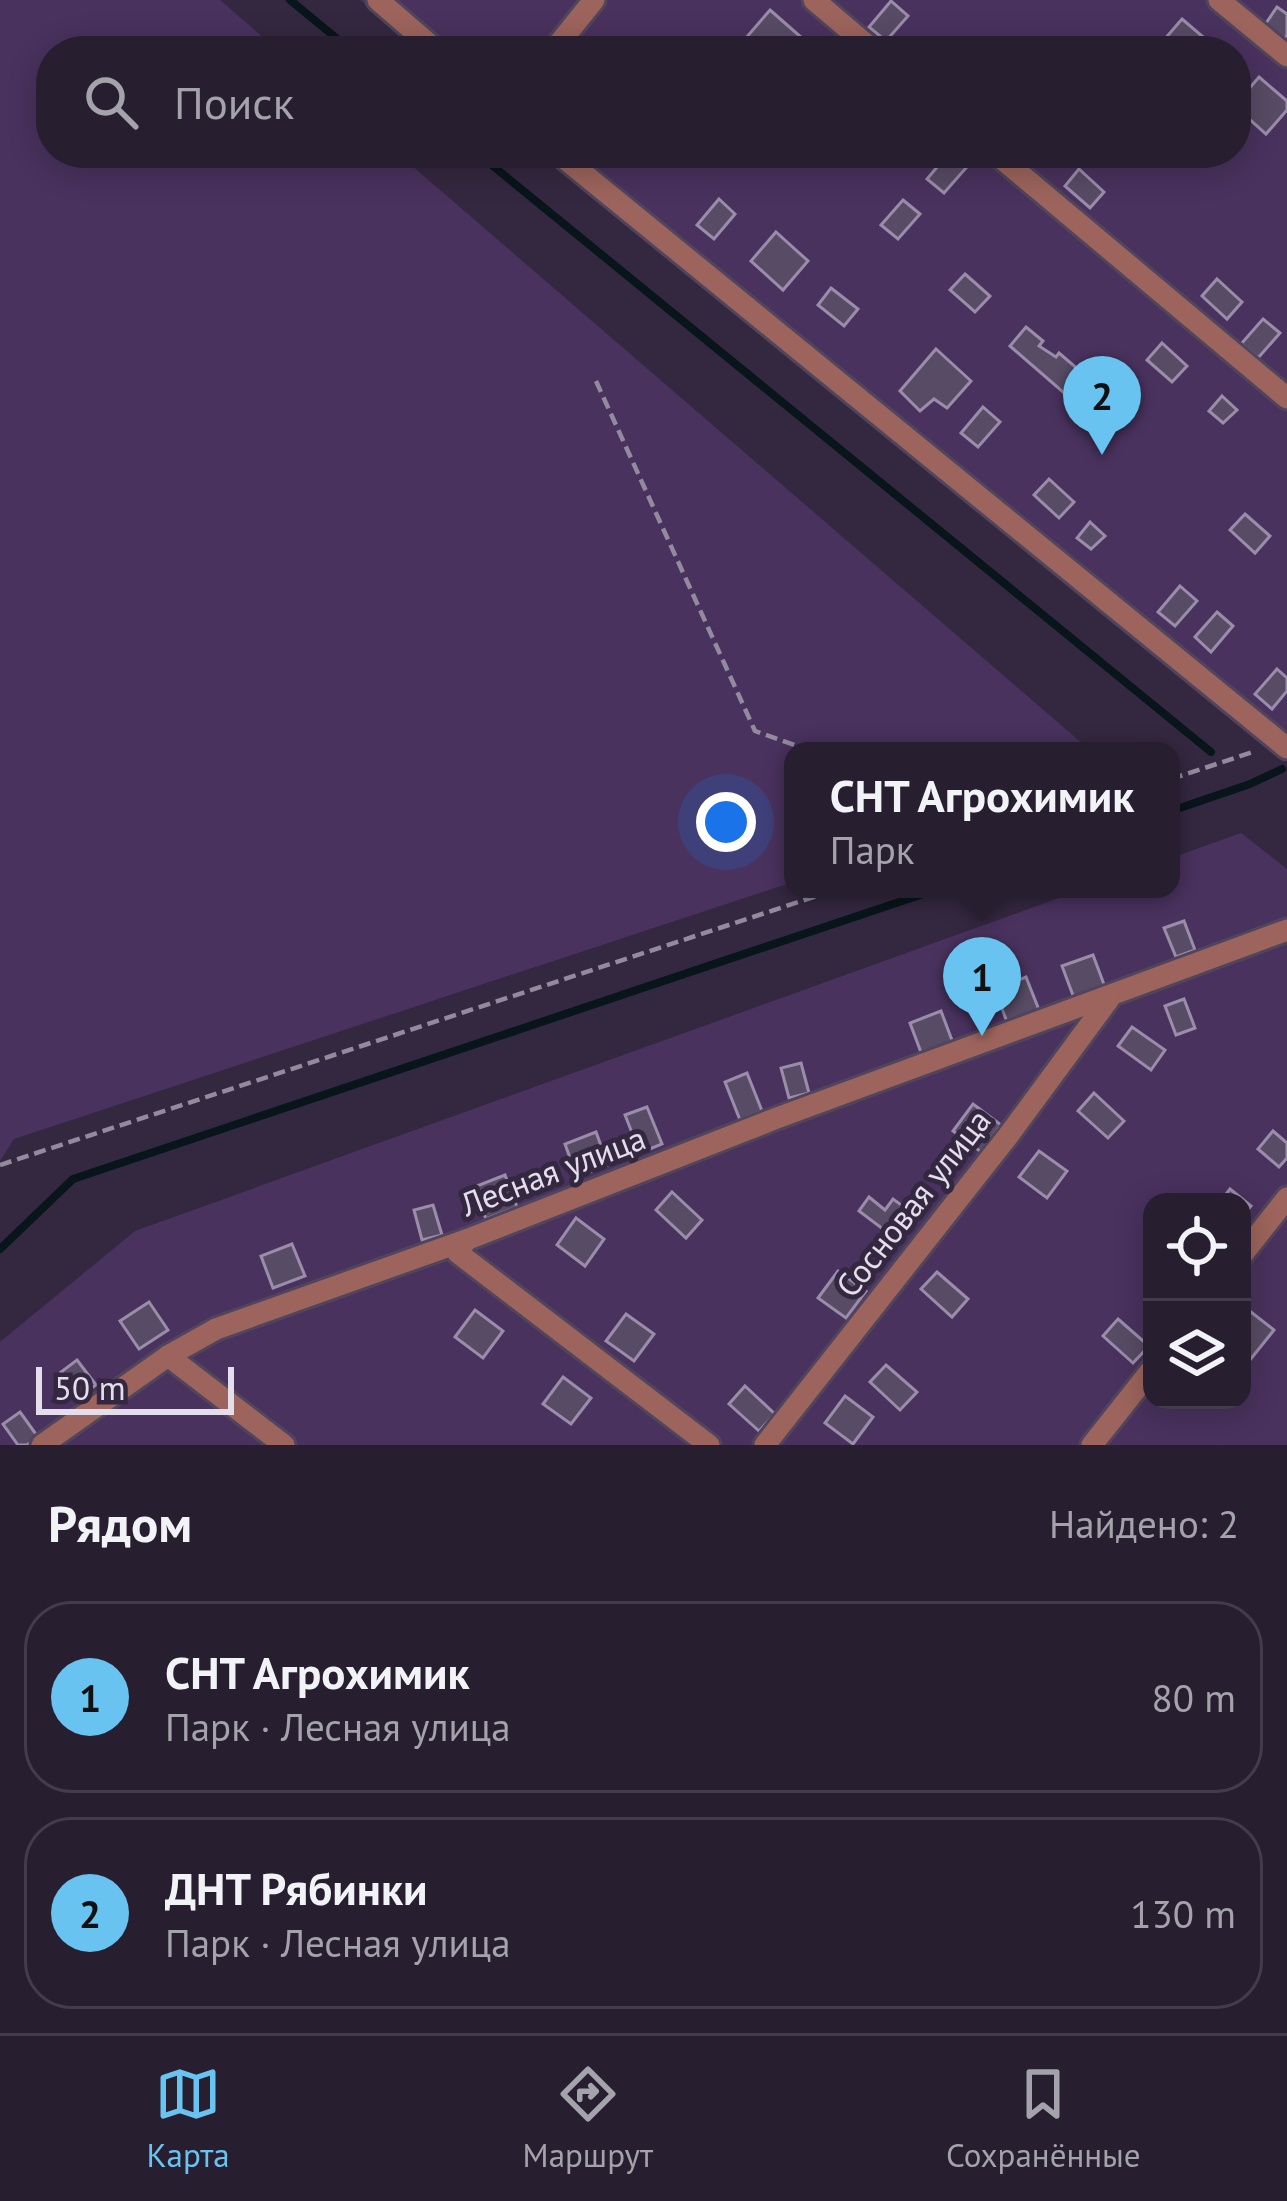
<!DOCTYPE html>
<html lang="ru">
<meta charset="utf-8">
<style>
:root{--surface:#271e30;--page:#332b3c;--text:#f1f3f6;--muted:#a4a2ab;--line:#433c4c;--accent:#69c3f1}
body{margin:0;font-family:"PT Sans",sans-serif;background:var(--page);color:var(--text)}
.controls{position:absolute;right:36px;bottom:36px;display:grid;overflow:hidden;border-radius:24px;box-shadow:0 6px 30px #0003}
.controls button{width:108px;height:108px;display:grid;place-items:center;padding:0;border:0;border-bottom:3px solid var(--line);background:var(--surface);color:var(--text);font:60px sans-serif}
.scale{position:absolute;left:36px;bottom:30px;width:198px;box-sizing:border-box;padding-left:12px;border:6px solid #e4ddec;border-top:0;font-size:33px;line-height:42px;white-space:nowrap;color:#e4ddec;-webkit-text-stroke:9px #342840;paint-order:stroke}
.you{position:absolute;left:726px;top:822px;width:42px;height:42px;margin:-30px;border:9px solid #fff;border-radius:50%;background:#1a73e8;box-shadow:0 0 0 18px #1a73e833}
.badge{display:grid;place-items:center;width:78px;height:78px;border-radius:50%;background:var(--accent);color:#111;font-size:39px;font-weight:700}
.pin{position:absolute;translate:-50% -99px;filter:drop-shadow(0 3px 6px #0008)}
.pin::after{content:'';position:absolute;top:63px;width:42px;height:36px;background:inherit;clip-path:polygon(0 0,100% 0,50% 100%)}
.popup{position:absolute;left:784px;top:742px;width:396px;height:156px;box-sizing:border-box;display:grid;place-content:center;border-radius:24px;background:var(--surface);filter:drop-shadow(0 3px 9px #0005);font-size:39px;white-space:nowrap;color:var(--muted)}
.popup b{font-size:45px;color:var(--text)}
.popup::after{content:'';position:absolute;left:50%;top:100%;margin-left:-24px;border:24px solid transparent;border-top-color:var(--surface)}
.list{margin:0;padding:0;list-style:none}
h2{display:flex;justify-content:space-between;align-items:center;height:156px;margin:0;padding:0 48px;font-size:51px}
h2 small{font-size:39px;font-weight:400;color:var(--muted)}
.list li{display:grid;grid-template-columns:78px 1fr auto;gap:36px;align-items:center;box-sizing:border-box;height:192px;margin:0 24px 24px;padding:0 24px;border:3px solid var(--line);border-radius:48px}
.list b{display:block;font-size:45px;white-space:nowrap}
.list p{margin:0;font-size:39px;white-space:nowrap;color:var(--muted)}
.list em{font-size:39px;font-style:normal;color:var(--muted)}
.icon{flex:none;width:66px;height:66px;fill:none;stroke:currentColor;stroke-width:2;stroke-linecap:round;stroke-linejoin:round}
.map{position:relative;flex:none;width:1287px;height:1445px;overflow:hidden}
.search{position:absolute;background:var(--surface);box-shadow:0 6px 30px #0003;left:36px;right:36px;top:36px;height:132px;display:flex;align-items:center;gap:30px;box-sizing:border-box;padding:0 42px;border-radius:48px;color:var(--muted);font-size:45px}
.sheet{height:588px;background:var(--surface)}
nav{display:flex;justify-content:space-around;align-items:center;box-sizing:border-box;height:168px;border-top:3px solid var(--line);background:var(--surface);font-size:33px;color:var(--muted)}
nav a{display:grid;justify-items:center;gap:6px}
nav .on{color:var(--accent)}
.map>svg:first-child{display:block}
.green{fill:#49325e;fill-rule:evenodd}
.lines{fill:none;stroke-linecap:round;stroke-linejoin:round}
.stream{stroke:#08151a;stroke-width:8}
.building{fill:#584b65;stroke:#9b8daa;stroke-width:3}
.street-casing{stroke:#50455c;stroke-width:27}
.path{stroke:#938a9d;stroke-width:4.5;stroke-dasharray:12 6;stroke-linecap:butt}
.street{stroke:#9c645c;stroke-width:21}
.labels{text-anchor:middle;stroke-width:10;stroke-linejoin:round;paint-order:stroke}
.street-label{font-size:33px;fill:#e4ddec;stroke:#342840}
</style>
<div class="map">
<svg width="1287" height="1445" viewBox="0 0 1287 1445">
<rect width="100%" height="100%" fill="#342840"/>
<g class="green">
<polygon points="0,0 220,0 279,51 51,51 51,153 397,153 1091,751 793,751 793,882 14,1139 0,1161"/>
<polygon points="360,0 1287,0 1287,758 547,153 1236,153 1236,51 422,51"/>
<path d="M1241 833 1287 869V1445H0V1342L135 1231 1084 889H1171V858ZM1152 1202H1242V1400H1152Z"/>
</g>
<g class="lines">
<g class="stream">
<polyline points="290,0 352,51"/>
<polyline points="477,153 1211,752"/>
<polyline points="1171,811 1250,784 1282,769"/>
<polyline points="0,1249 73,1179 938,889"/>
</g>
</g>
<g class="building">
<polygon points="891,1 908,16 886,41 869,27"/>
<polygon points="1277,7 1287,14 1287,35 1284,40 1264,26"/>
<polygon points="770,10 802,38 791,51 759,51 745,39"/>
<polygon points="1182,19 1215,47 1211,51 1161,51 1157,48"/>
<polygon points="1259,77 1287,101 1287,110 1266,134 1236,107 1236,104"/>
<polygon points="949,153 966,168 944,193 927,179"/>
<polygon points="1079,169 1104,192 1090,208 1065,186"/>
<polygon points="719,199 735,214 714,239 697,225"/>
<polygon points="903,200 920,214 898,239 881,225"/>
<polygon points="776,232 808,261 783,290 751,261"/>
<polygon points="965,274 990,296 975,312 950,290"/>
<polygon points="1217,279 1242,302 1227,319 1202,296"/>
<polygon points="831,288 858,309 844,326 818,305"/>
<polygon points="1263,319 1280,333 1258,358 1241,344"/>
<polygon points="1026,327 1043,341 1039,346 1056,357 1059,353 1079,370 1074,375 1085,385 1071,399 1010,346"/>
<polygon points="1162,343 1187,366 1172,382 1147,360"/>
<polygon points="936,349 971,381 947,408 934,399 920,411 900,391"/>
<polygon points="1222,396 1237,410 1223,423 1209,411"/>
<polygon points="983,407 1000,422 978,447 961,433"/>
<polygon points="1049,479 1074,502 1059,518 1034,495"/>
<polygon points="1245,514 1270,536 1255,553 1230,530"/>
<polygon points="1090,522 1105,536 1091,549 1077,538"/>
<polygon points="1180,586 1197,601 1175,626 1158,612"/>
<polygon points="1217,612 1233,626 1211,652 1195,637"/>
<polygon points="1277,669 1287,678 1287,691 1272,709 1255,694"/>
<polygon points="1184,921 1195,950 1176,957 1164,928"/>
<polygon points="1093,955 1105,987 1074,998 1062,966"/>
<polygon points="1026,977 1039,1010 1007,1022 995,990"/>
<polygon points="1184,999 1195,1028 1176,1035 1165,1006"/>
<polygon points="941,1011 953,1043 922,1055 910,1023"/>
<polygon points="1132,1027 1165,1050 1151,1070 1118,1046"/>
<polygon points="801,1063 809,1093 789,1098 781,1068"/>
<polygon points="747,1073 762,1111 740,1120 725,1082"/>
<polygon points="1094,1093 1124,1121 1108,1138 1078,1111"/>
<polygon points="973,1104 1001,1125 981,1152 953,1131"/>
<polygon points="647,1107 662,1144 640,1153 625,1115"/>
<polygon points="1273,1131 1287,1143 1287,1158 1279,1167 1258,1149"/>
<polygon points="596,1132 608,1165 577,1177 565,1144"/>
<polygon points="1039,1151 1067,1171 1047,1198 1019,1177"/>
<polygon points="505,1175 517,1207 486,1219 474,1187"/>
<polygon points="1230,1189 1251,1206 1242,1217 1242,1202 1220,1202"/>
<polygon points="672,1192 702,1220 686,1238 656,1210"/>
<polygon points="869,1197 885,1210 893,1199 918,1217 900,1242 859,1211"/>
<polygon points="433,1205 442,1235 422,1240 414,1210"/>
<polygon points="576,1218 604,1239 585,1266 557,1245"/>
<polygon points="292,1244 305,1276 273,1288 261,1256"/>
<polygon points="838,1271 866,1291 846,1318 818,1298"/>
<polygon points="937,1272 968,1299 952,1317 921,1289"/>
<polygon points="149,1302 168,1330 139,1349 120,1321"/>
<polygon points="1242,1305 1274,1330 1246,1365 1242,1362"/>
<polygon points="475,1310 503,1331 483,1358 455,1337"/>
<polygon points="626,1314 654,1334 634,1361 606,1341"/>
<polygon points="1118,1319 1149,1346 1133,1363 1103,1336"/>
<polygon points="77,1360 96,1385 79,1397 61,1372"/>
<polygon points="886,1365 917,1392 900,1410 870,1382"/>
<polygon points="563,1377 591,1398 571,1424 543,1404"/>
<polygon points="745,1386 775,1414 759,1431 729,1404"/>
<polygon points="845,1396 873,1417 853,1444 825,1423"/>
<polygon points="20,1412 38,1437 27,1445 18,1445 3,1424"/>
</g>
<g class="lines">
<defs>
<g id="street">
<polyline points="378,0 437,51"/>
<polyline points="814,0 874,51"/>
<polyline points="1219,0 1287,56"/>
<polyline points="553,51 594,0"/>
<polyline points="558,153 1287,748"/>
<polyline points="995,153 1287,398"/>
<polyline points="466,1240 458,1253 709,1445"/>
<polyline points="1242,1255 1287,1198"/>
<polyline points="168,1356 284,1445"/>
<polyline points="42,1445 168,1356 216,1329 466,1240 777,1118 1287,930"/>
<polyline points="765,1445 1008,1136 1109,999"/>
<polyline points="1092,1445 1152,1369"/>
</g>
</defs>
<use href="#street" class="street-casing"/>
<g class="path">
<polyline points="596,381 755,731 811,751"/>
<polyline points="1171,779 1253,752"/>
<polyline points="0,1165 838,889"/>
</g>
<use href="#street" class="street"/>
</g>
<g class="labels">
<g class="street-label">
<text transform="translate(553 1171) rotate(-21)" y="12">Лесная улица</text>
<text transform="translate(913 1203) rotate(-52)" y="12">Сосновая улица</text>
</g>
</g>
</svg>
<div class="controls">
<button><svg class="icon" aria-label="locate" viewBox="0 0 24 24"><circle cx="12" cy="12" r="6"/><path d="M12 2v4M12 18v4M2 12h4M18 12h4"/></svg></button>
<button><svg class="icon" aria-label="layers" viewBox="0 0 24 24"><path d="M12 4l9 5-9 5-9-5zM3 14l9 5 9-5"/></svg></button>
</div>
<div class="scale">50 m</div>
<div class="you"></div>
<div class="pin badge" style="left:982px;top:1036px">1</div>
<div class="popup"><b>СНТ Агрохимик</b>Парк</div>
<div class="pin badge" style="left:1102px;top:455px">2</div>
<div class="search"><svg class="icon" aria-label="search" viewBox="0 0 24 24"><circle cx="10" cy="10" r="6"/><path d="M15 15l6 6"/></svg>Поиск</div>
</div>
<section class="sheet">
<h2>Рядом<small>Найдено: 2</small></h2>
<ul class="list">
<li><span class="badge">1</span><div><b>СНТ Агрохимик</b><p>Парк · Лесная улица</p></div><em>80 m</em></li>
<li><span class="badge">2</span><div><b>ДНТ Рябинки</b><p>Парк · Лесная улица</p></div><em>130 m</em></li>
</ul>
</section>
<nav>
<a class="on"><svg class="icon" aria-label="map" viewBox="0 0 24 24"><path d="M3 6l6-2 6 2 6-2v14l-6 2-6-2-6 2zM9 4v14M15 6v14"/></svg>Карта</a>
<a><svg class="icon" aria-label="directions" viewBox="0 0 24 24"><path d="M12 3l9 9-9 9-9-9zM9 14v-3h6M13 9l2 2-2 2"/></svg>Маршрут</a>
<a><svg class="icon" aria-label="saved" viewBox="0 0 24 24"><path d="M7 4h10v16l-5-4-5 4z"/></svg>Сохранённые</a>
</nav>
